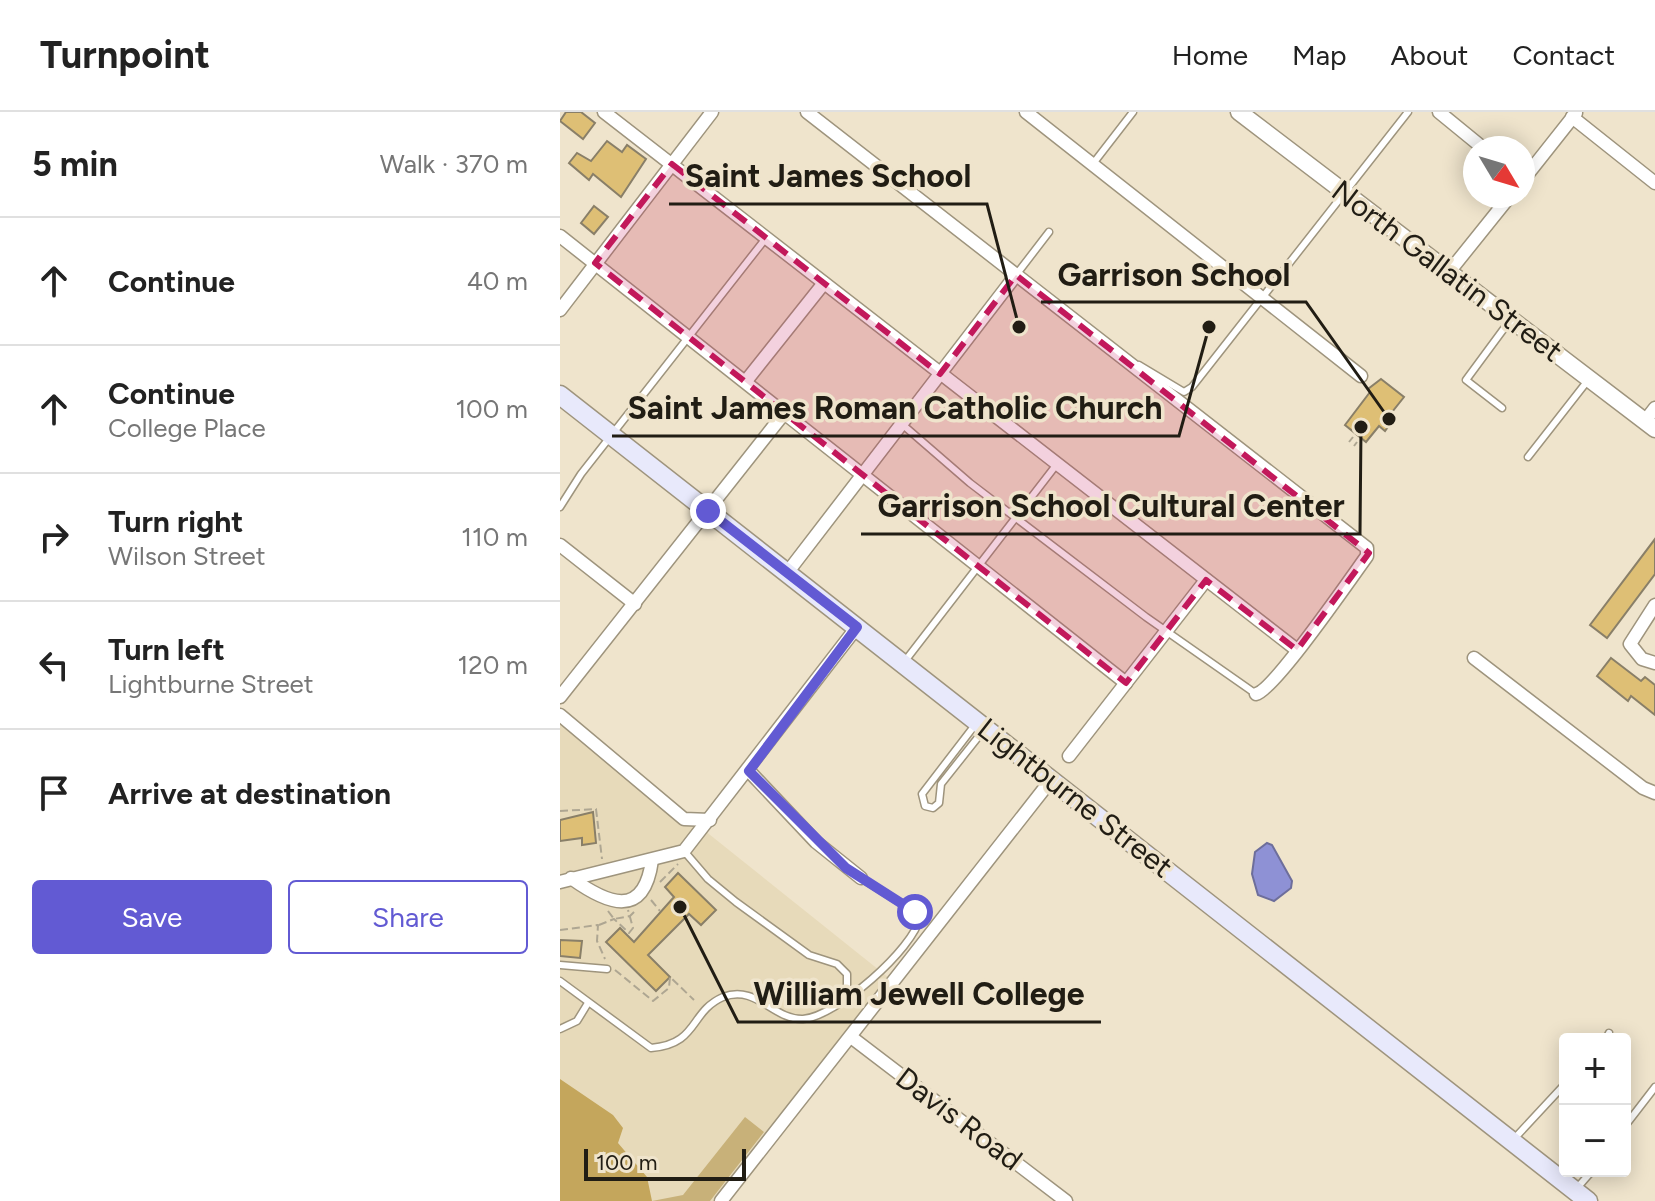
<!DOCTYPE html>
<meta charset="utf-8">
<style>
:root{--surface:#fff;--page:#f6f6f6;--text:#222;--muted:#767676;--line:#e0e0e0;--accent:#625ad3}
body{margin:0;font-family:Figtree,sans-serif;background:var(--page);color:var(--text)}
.controls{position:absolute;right:24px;bottom:24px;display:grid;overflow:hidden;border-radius:8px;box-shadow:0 4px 20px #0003}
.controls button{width:72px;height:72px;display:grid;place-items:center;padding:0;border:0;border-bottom:2px solid var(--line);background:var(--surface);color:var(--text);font:40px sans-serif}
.compass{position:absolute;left:903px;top:24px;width:72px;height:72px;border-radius:50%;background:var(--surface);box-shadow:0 4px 20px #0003;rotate:128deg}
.scale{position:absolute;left:24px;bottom:20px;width:162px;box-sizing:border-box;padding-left:8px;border:4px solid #211d14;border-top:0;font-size:22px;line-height:28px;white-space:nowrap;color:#211d14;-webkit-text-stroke:6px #efe4cc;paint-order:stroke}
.stop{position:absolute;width:24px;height:24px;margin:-18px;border:6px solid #625ad3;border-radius:50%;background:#fff}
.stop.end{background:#625ad3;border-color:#fff;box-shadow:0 2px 8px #0008}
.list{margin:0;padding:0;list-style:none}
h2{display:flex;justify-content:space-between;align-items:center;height:104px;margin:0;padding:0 32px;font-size:34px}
h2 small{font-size:26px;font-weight:400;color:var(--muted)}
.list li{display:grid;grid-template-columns:52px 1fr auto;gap:24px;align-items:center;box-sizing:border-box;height:128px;padding:0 32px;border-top:2px solid var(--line)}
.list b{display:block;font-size:30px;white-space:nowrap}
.list p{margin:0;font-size:26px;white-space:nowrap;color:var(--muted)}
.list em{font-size:26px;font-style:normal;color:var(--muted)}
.actions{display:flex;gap:16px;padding:24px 32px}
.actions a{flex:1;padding:18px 0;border:2px solid var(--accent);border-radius:8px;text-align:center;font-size:28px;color:var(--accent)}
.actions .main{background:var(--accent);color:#fff}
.icon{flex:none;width:44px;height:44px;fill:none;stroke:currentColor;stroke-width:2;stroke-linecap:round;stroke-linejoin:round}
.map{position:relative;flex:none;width:1095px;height:1089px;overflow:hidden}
header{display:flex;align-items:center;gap:48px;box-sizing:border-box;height:112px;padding:0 40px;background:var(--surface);border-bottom:2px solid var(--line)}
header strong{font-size:38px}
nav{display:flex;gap:44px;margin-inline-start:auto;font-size:28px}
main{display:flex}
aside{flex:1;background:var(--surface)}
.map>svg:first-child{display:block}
.built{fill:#e7daba}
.green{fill:#c8b179}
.forest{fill:#c4a65c}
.water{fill:#8e91d5;stroke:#6d6e9b;stroke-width:2}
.building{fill:#debf75;stroke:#897f68;stroke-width:2}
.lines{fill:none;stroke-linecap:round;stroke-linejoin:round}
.service-casing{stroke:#9e947d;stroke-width:9}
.minor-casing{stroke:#9e947d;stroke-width:15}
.tertiary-casing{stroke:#9e947d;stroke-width:19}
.secondary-casing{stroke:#9e947d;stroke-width:21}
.path{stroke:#aea692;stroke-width:2;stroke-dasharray:8 4;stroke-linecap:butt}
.service{stroke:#fff;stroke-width:6}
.minor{stroke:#fff;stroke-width:12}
.tertiary{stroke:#fff;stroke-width:16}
.secondary{stroke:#e8e9fb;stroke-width:18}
.route{stroke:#625ad3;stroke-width:10}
.marked{fill:#c2185b;fill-opacity:0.2;stroke:#c2185b;stroke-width:6;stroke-dasharray:16 10;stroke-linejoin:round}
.labels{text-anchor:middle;stroke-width:7;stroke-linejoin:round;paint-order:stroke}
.street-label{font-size:30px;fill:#211d14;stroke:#efe4cc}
.leader{fill:none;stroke:#211d14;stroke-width:3}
.callout-dot{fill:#211d14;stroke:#efe4cc;stroke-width:3}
.callout-label{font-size:32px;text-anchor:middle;font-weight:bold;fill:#211d14;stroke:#efe4cc;stroke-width:7;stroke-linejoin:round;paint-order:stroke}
</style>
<header>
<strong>Turnpoint</strong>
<nav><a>Home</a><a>Map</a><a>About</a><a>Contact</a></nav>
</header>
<main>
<aside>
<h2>5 min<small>Walk · 370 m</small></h2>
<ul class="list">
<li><svg class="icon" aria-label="ahead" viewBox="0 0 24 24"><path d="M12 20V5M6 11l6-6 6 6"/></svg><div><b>Continue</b></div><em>40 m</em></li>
<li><svg class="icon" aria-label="ahead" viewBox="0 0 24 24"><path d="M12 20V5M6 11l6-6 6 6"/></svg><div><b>Continue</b><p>College Place</p></div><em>100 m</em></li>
<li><svg class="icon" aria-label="right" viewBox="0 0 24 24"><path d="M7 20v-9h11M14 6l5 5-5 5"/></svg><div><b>Turn right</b><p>Wilson Street</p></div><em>110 m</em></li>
<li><svg class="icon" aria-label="left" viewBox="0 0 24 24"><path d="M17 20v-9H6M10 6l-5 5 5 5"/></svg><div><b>Turn left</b><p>Lightburne Street</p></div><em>120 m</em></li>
<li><svg class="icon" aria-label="arrive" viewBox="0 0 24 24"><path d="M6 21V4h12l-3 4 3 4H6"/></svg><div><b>Arrive at destination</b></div></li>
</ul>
<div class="actions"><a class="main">Save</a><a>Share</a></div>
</aside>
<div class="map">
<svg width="1095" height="1089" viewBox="0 0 1095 1089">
<rect width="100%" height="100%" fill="#efe4cc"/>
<polygon class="built" points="0,603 334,870 162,1089 0,1089"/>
<polygon class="green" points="185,1005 204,1020 150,1089 92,1089 123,1083"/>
<polygon class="forest" points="0,967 53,1003 63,1016 58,1031 87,1065 92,1089 0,1089"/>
<polygon class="water" points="707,731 712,733 732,769 731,776 714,789 698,783 692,762 695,740"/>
<g class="building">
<polygon points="6,0 21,0 35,11 23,27 0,9"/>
<polygon points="47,29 62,40 67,33 86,47 61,85 33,62 29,68 9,51 17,41 31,49"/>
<polygon points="34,94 48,105 34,122 21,111"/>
<polygon points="821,267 844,285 829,304 833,308 825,319 819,314 806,330 785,313 810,280 808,277"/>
<polygon points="1095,427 1095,462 1047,526 1030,513"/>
<polygon points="1051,546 1081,569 1085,565 1095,573 1095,603 1071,584 1068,589 1037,564"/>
<polygon points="33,700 36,731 22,733 22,726 0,729 0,708"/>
<polygon points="118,761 156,798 141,813 129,802 88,843 110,865 96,879 46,830 60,816 74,830 114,785 105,775"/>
<polygon points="0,828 22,829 20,846 0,844"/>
</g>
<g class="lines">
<defs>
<g id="service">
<polyline points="532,53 573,0"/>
<polyline points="456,163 489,120"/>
<polyline points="579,253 624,280 632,275 848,0"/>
<polyline points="942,296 906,268 951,207"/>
<polyline points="343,313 410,371 586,505 696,582"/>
<polyline points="968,345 1029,267"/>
<polyline points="0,395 21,362 206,126"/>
<polyline points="345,549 497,352"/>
<polyline points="415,613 362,682 365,694 373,696 379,691 381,672 423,619"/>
<polyline points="124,739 148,767 176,790 249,843 277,852 287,862 287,883"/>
<polyline points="0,853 47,857"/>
<path d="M0 869 91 936C139 932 129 900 163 885 196 872 213 908 243 907 276 905 354 837 360 805L355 800 301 766"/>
<polyline points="0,917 17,909 28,891"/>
<polyline points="1046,927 1049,921"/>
<polyline points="1065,1014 1095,975"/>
<polyline points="953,1028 1005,972"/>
<polyline points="1017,1076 1032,1059"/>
</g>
<g id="minor">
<polyline points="44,0 737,538"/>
<path d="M247 0 807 436V444C791 466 714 578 696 582"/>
<polyline points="466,0 801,264"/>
<polyline points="879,0 923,36"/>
<polyline points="1012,5 1095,71"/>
<polyline points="963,68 1016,1"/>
<polyline points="0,124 566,571"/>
<polyline points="889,160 950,84"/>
<polyline points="0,198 152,0"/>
<polyline points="186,269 264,171"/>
<polyline points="1085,309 1095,296"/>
<polyline points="0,433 75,492"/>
<polyline points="227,461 456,163"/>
<polyline points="1095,493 1070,532 1082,547 1095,551"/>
<polyline points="914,546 1083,676 1095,681"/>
<polyline points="0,585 225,300"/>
<polyline points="0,603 124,707 150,708"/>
<polyline points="509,644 646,468"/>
<polyline points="189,659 256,730 301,766"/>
<path d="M11 766C46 791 84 809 92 748"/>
<polyline points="0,770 124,739 297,515"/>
<polyline points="291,925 506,1089"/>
<polyline points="161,1089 491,668"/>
</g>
<polyline id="tertiary" points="679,0 1095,317"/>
<polyline id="secondary" points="0,283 1028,1089"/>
</defs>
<use href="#service" class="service-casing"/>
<use href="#minor" class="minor-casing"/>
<use href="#tertiary" class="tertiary-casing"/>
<use href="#secondary" class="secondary-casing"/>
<g class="path">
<polyline points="789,330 793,325"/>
<polyline points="794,334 797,330"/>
<polyline points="0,699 36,697 42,747"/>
<polyline points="100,770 118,752"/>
<polyline points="91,788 100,799"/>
<polyline points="48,799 54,807 70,804 75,799"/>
<polyline points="39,813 54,807 69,821 73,816 68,798"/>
<polyline points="0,818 38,813 37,829 45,847"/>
<polyline points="55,858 93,889 109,876 110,865 134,888"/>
</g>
<use href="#service" class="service"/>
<use href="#minor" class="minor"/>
<use href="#tertiary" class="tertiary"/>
<use href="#secondary" class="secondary"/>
</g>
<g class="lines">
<polyline class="route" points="148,399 297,515 189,659 286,756 355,800"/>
</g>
<path class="marked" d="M112 52 380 262 456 163 809 441 737 538 646 468 566 571 35 151Z"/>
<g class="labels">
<g class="street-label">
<text transform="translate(887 159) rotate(37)" y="10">North Gallatin Street</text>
<text transform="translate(515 686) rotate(38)" y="10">Lightburne Street</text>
<text transform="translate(399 1007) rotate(37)" y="10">Davis Road</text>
</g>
</g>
<path class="leader" d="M459 215L427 92H109M829 307L746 190H481M649 215L619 324H52M801 315L800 422H301M120 795L178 910H541"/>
<g class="callout-dot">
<circle cx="459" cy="215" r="8"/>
<circle cx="829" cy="307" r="8"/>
<circle cx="649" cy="215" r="8"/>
<circle cx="801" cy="315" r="8"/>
<circle cx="120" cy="795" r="8"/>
</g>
<g class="callout-label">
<text x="268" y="75">Saint James School</text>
<text x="614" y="174">Garrison School</text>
<text x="335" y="307">Saint James Roman Catholic Church</text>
<text x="551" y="405">Garrison School Cultural Center</text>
<text x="359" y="893">William Jewell College</text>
</g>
</svg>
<div class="controls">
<button>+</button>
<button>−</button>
</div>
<svg class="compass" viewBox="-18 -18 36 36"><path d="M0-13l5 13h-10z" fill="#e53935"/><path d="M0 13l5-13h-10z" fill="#767676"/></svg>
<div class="scale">100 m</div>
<div class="stop" style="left:355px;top:800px"></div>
<div class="stop end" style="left:148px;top:399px"></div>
</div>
</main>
